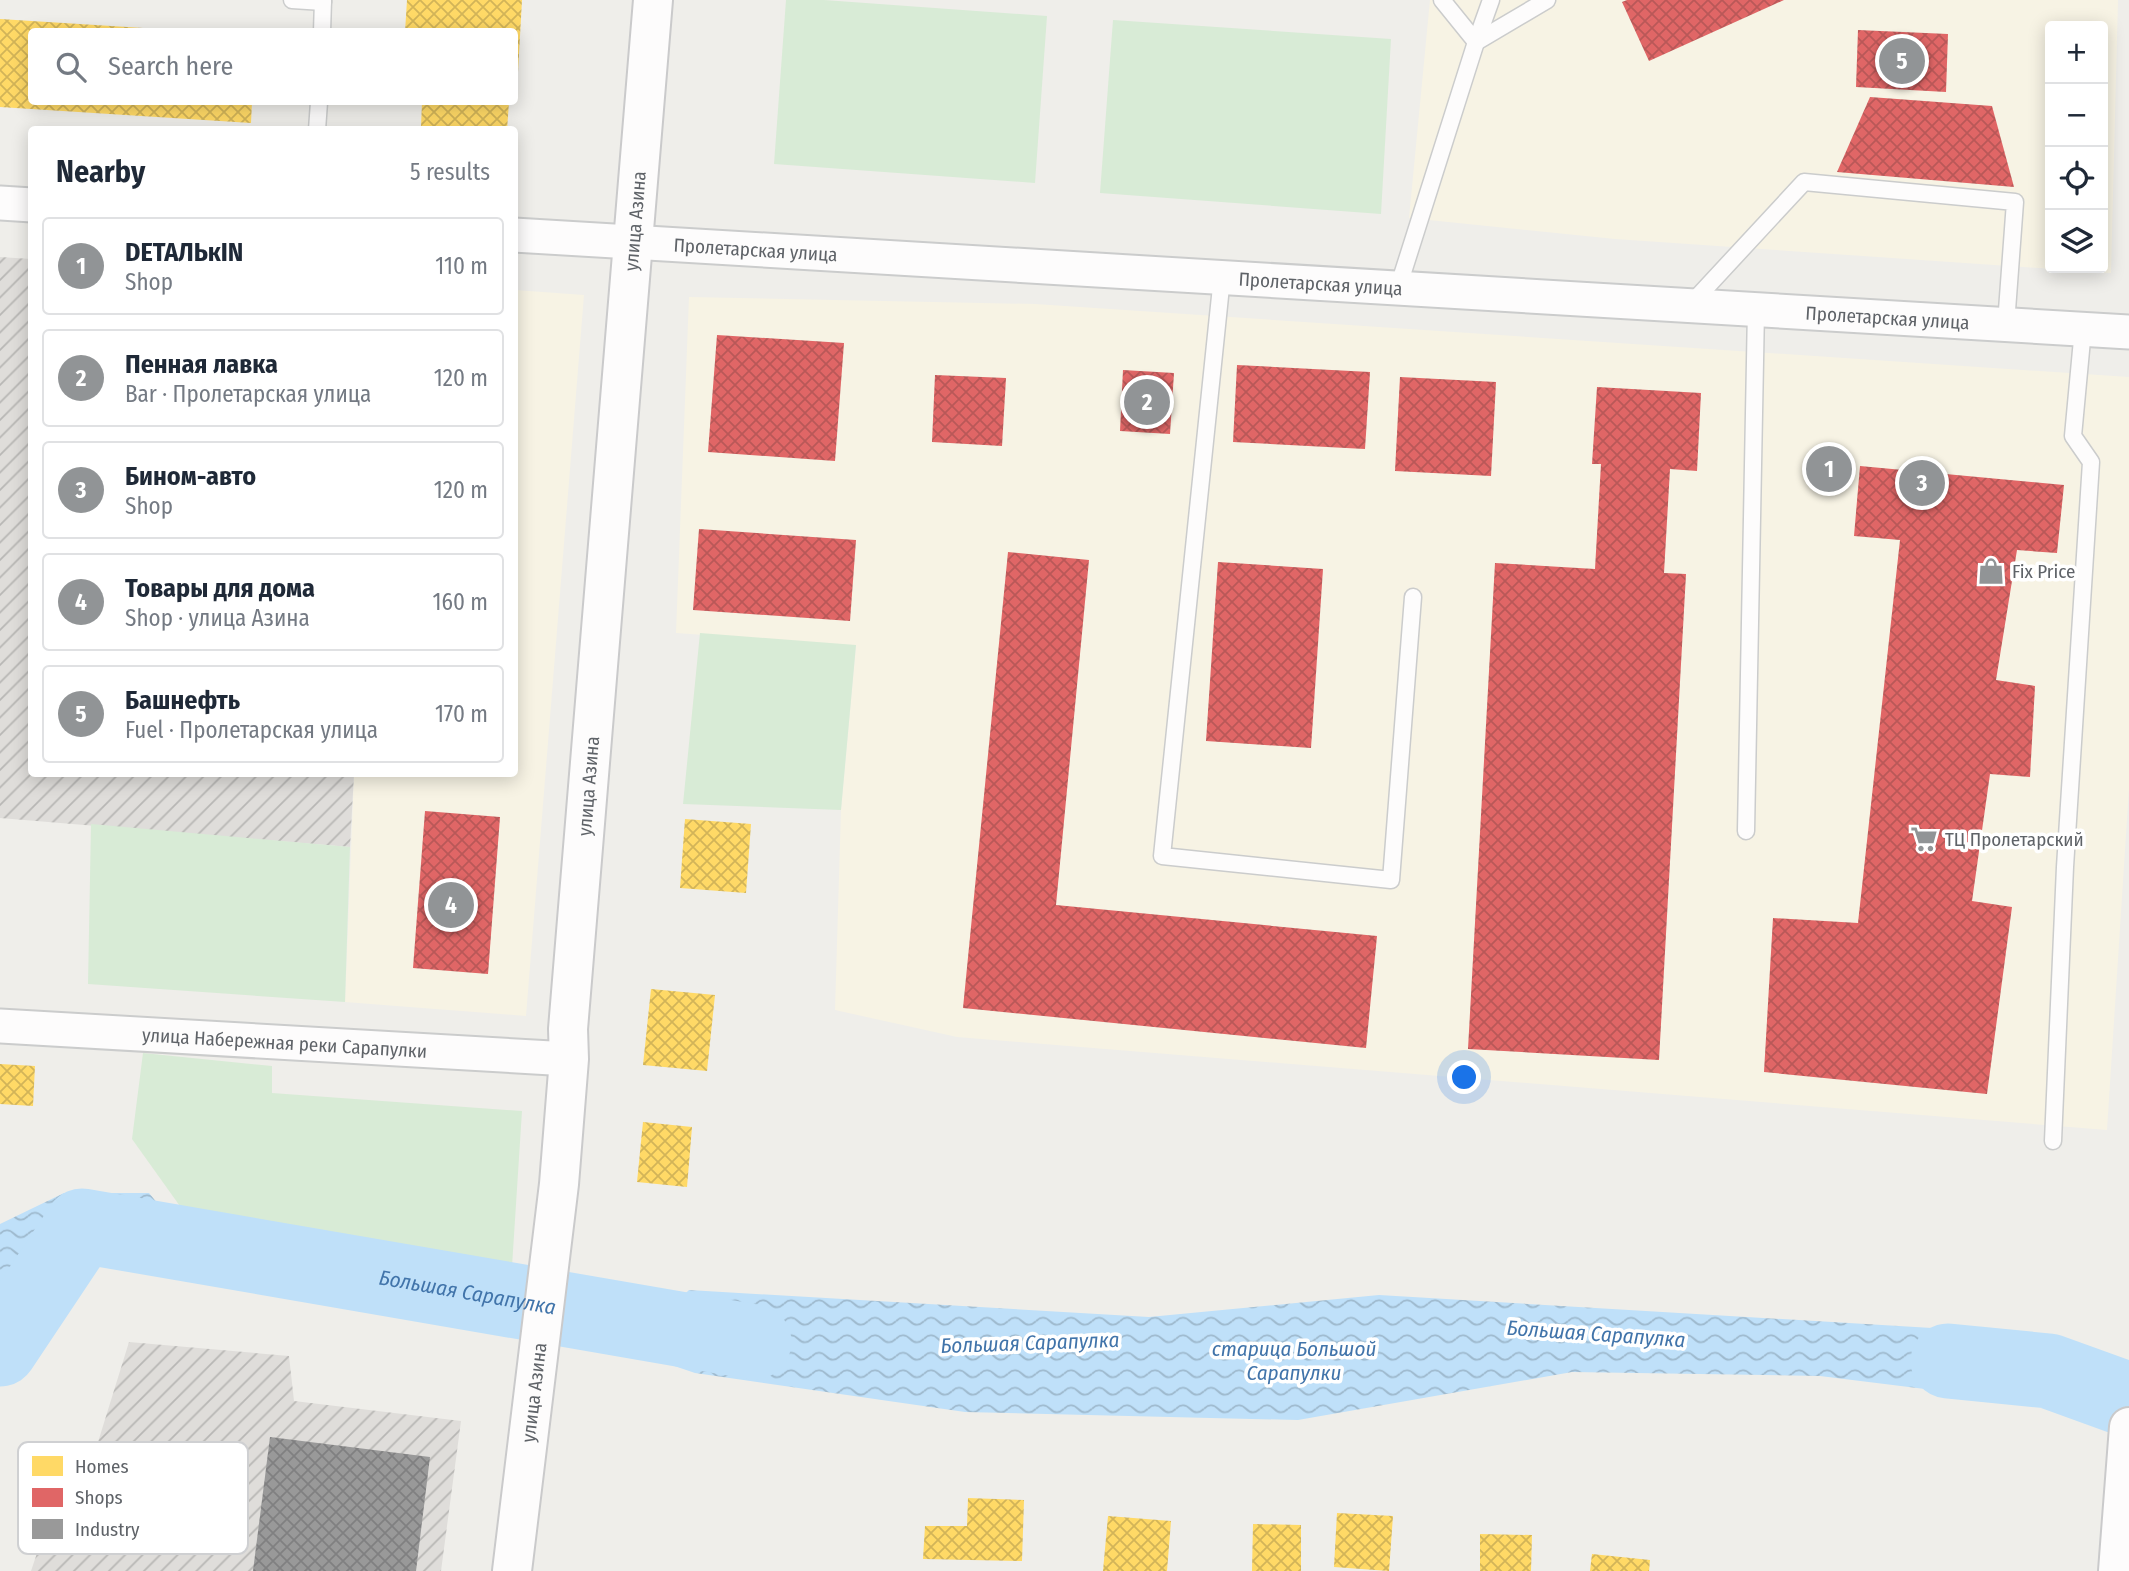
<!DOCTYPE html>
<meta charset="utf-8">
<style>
:root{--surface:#fff;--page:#f6f6f7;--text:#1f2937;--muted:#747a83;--line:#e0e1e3;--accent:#919496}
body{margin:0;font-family:"Fira Sans Condensed",sans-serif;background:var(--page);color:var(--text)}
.controls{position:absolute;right:21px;top:21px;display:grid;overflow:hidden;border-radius:7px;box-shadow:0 4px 18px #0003}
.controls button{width:63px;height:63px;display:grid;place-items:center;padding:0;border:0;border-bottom:2px solid var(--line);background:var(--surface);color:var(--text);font:35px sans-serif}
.you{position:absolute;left:1465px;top:1078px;width:24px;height:24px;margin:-18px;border:5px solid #fff;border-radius:50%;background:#1a73e8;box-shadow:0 0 0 10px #1a73e833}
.badge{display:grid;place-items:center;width:46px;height:46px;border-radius:50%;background:var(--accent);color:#fff;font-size:23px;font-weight:700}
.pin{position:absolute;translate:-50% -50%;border:4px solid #fff;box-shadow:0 2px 7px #0006}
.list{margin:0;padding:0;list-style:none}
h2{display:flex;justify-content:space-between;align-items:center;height:91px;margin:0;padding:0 28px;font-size:30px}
h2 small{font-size:23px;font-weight:400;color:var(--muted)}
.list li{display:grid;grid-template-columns:46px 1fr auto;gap:21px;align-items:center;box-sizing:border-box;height:98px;margin:0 14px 14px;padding:0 14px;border:2px solid var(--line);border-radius:7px}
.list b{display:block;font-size:26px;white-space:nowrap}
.list p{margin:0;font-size:23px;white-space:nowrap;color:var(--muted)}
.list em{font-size:23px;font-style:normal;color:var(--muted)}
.icon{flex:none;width:38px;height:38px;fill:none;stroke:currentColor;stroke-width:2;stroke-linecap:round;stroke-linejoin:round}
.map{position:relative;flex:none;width:2129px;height:1571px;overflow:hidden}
.search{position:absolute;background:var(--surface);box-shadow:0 4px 18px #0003;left:28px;top:28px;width:490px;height:77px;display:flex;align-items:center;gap:18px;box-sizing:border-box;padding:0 24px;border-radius:7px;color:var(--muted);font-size:26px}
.panel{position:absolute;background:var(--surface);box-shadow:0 4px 18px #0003;left:28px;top:126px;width:490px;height:651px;border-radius:7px}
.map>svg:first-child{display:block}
.commercial{fill:#f7f3e4;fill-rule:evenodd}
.industrial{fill:url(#industrial-furrows)}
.green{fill:#d8ebd6}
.water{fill:url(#water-waves)}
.homes{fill:url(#homes-cross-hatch)}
.shops{fill:url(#shops-cross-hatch)}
.industry{fill:url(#industry-cross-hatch)}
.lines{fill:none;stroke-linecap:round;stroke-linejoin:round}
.river{stroke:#bfe0f9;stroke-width:75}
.service-casing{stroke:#cbcccc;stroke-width:19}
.minor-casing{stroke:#cbcccc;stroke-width:37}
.secondary-casing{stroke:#cacacb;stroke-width:42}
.service{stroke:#fdfcfc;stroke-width:16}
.minor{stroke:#fdfcfc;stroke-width:33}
.secondary{stroke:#fdfcfc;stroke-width:38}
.labels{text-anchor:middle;stroke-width:7;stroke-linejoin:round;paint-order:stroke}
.street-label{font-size:19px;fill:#5f6368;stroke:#fff}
.poi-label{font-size:19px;fill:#5f6368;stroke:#fff;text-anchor:start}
.water-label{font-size:21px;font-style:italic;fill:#4174aa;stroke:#fff}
.key{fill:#fff;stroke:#cfd0d2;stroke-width:2}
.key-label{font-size:19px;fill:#5f6368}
</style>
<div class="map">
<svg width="2129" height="1571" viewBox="0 0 2129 1571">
<defs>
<pattern id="industrial-furrows" width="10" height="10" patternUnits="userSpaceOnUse" patternTransform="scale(1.75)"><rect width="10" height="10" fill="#dfddda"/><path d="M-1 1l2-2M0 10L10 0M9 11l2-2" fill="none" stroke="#b8b7b5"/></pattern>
<pattern id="water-waves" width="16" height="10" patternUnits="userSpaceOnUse" patternTransform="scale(1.75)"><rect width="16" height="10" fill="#bfe0f9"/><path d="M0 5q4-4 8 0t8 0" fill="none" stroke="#9eb9cd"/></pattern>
<pattern id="homes-cross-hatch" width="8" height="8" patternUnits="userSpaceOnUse" patternTransform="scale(1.75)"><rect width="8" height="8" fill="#ffd966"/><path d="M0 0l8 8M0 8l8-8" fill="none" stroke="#d2b458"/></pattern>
<pattern id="shops-cross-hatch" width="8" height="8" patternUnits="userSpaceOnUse" patternTransform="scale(1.75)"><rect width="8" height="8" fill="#e06666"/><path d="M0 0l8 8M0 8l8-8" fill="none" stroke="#b95858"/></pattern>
<pattern id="industry-cross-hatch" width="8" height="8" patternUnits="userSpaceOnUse" patternTransform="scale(1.75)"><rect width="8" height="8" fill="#999"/><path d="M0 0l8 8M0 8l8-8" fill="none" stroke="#808081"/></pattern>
</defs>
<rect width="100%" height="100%" fill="#efeeea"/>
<g class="commercial">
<path d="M1430 0H2118L2111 273 1615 239 1409 218ZM2050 26H2103V268H2050Z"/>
<polygon points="515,290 584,295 526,1016 345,1002 354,774 514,774"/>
<polygon points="689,297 1035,304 2129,377 2129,788 2107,1130 957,1037 835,1010 841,810 856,646 676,633"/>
</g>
<g class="industrial">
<polygon points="0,257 31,259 32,774 354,774 350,847 0,818"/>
<polygon points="129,1342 289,1356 294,1401 461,1421 441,1571 31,1571 67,1464 94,1455"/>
</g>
<g class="green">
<polygon points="786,0 824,0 1047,16 1035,183 774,164"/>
<polygon points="1113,20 1391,39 1381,214 1100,193"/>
<polygon points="700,633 856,645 841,810 683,804"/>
<polygon points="91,824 350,847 345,1002 88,984"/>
<polygon points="143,1053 272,1066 272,1093 522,1111 511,1282 197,1230 132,1139"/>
</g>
<g class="water">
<polygon points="64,1193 149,1193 180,1231 170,1262 100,1247 47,1283 0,1386 0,1224"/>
<polygon points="689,1290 1149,1317 1379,1295 1932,1328 2051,1346 2047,1404 1820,1376 1572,1372 1298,1420 965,1412 695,1373 627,1350"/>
</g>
<g class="homes">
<polygon points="407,0 522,0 517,90 514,90 514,32 405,32"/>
<polygon points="0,19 159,29 159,32 32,32 32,102 252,102 251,123 0,107"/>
<polygon points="422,102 509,102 507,130 421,127"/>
<polygon points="685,819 751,824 746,893 680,888"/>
<polygon points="651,989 715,995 707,1071 643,1065"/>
<polygon points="0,1064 35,1066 33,1106 0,1104"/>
<polygon points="643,1122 692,1127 687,1187 637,1182"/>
<polygon points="968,1498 1024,1500 1022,1561 923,1559 925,1526 967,1526"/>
<polygon points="1337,1513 1393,1516 1389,1571 1334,1567"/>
<polygon points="1108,1516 1171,1521 1167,1571 1103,1571"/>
<polygon points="1253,1524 1301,1525 1301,1571 1252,1571"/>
<polygon points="1480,1534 1532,1535 1531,1571 1480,1571"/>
<polygon points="1592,1554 1650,1560 1649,1571 1590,1571"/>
</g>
<g class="shops">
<polygon points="1627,0 1784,0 1649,61 1622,2"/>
<polygon points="1858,30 1948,34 1946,92 1856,87"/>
<polygon points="1870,97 1992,106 2014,187 1837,172"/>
<polygon points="717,335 844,343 835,461 708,452"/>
<polygon points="1237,365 1370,372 1365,449 1233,442"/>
<polygon points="1123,370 1174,373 1170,434 1120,431"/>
<polygon points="935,375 1006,378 1002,446 932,442"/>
<polygon points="1400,377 1496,382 1491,476 1395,471"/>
<polygon points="1597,387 1701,393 1697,471 1670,469 1664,573 1686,574 1659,1060 1468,1049 1495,563 1595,569 1601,464 1592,464"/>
<polygon points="1860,466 2064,485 2057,553 2017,550 1996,680 2035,686 2030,777 1990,774 1972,901 2012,907 1987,1094 1764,1072 1773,918 1858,923 1900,540 1854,536"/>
<polygon points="699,529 856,540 850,621 693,610"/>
<polygon points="1008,552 1089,560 1056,905 1377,936 1366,1048 963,1008"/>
<polygon points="1218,562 1323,569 1311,748 1206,741"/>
<polygon points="425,811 500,817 488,974 413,968"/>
</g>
<polygon class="industry" points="270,1437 430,1457 416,1571 253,1571"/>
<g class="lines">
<g class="river">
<path id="s1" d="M0 1349 82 1226 754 1342"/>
<polyline points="1948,1361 2049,1371 2129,1400"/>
</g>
<defs>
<g id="service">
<polyline points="292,0 323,2"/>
<polyline points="322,32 323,0"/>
<polyline points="1476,42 1547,0"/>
<polyline points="1476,42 1491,0"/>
<polyline points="317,130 319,102"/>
<polyline points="1222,277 1162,856 1391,880 1413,597"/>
<polyline points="1398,288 1476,42 1442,0"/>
<polyline points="1690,305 1804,182 2015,202 2006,324"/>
<polyline points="1746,831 1756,309"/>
<polyline points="2053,1141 2065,867 2091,462 2073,436 2083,329"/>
</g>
<g id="minor">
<polyline points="0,203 32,205"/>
<path id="s2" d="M514 235 2129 332"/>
<path id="s3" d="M0 1026 569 1059"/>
</g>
<g id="secondary">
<path id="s4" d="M512 1571 559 1184 569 1059 568 1029 653 0"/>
<polyline points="2118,1571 2129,1427"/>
</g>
</defs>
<use href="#service" class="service-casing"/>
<use href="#minor" class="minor-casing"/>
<use href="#secondary" class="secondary-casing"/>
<use href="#service" class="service"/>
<use href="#minor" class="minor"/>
<use href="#secondary" class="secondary"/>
</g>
<defs>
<symbol id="shop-bare" viewBox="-9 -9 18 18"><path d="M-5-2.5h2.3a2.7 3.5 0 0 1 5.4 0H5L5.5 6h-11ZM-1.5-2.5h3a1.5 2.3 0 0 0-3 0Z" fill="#919496" stroke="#fff" stroke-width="2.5" paint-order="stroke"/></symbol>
<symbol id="supermarket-bare" viewBox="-9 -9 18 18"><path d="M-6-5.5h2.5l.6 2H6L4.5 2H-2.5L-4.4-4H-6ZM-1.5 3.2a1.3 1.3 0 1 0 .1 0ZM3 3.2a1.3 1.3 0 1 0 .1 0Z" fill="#919496" stroke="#fff" stroke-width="2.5" paint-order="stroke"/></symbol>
</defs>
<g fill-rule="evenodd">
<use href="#shop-bare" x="1972" y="552" width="38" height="38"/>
<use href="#supermarket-bare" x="1905" y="820" width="38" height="38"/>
</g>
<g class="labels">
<g class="street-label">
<text dy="7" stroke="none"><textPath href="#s4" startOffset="1356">улица Азина</textPath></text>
<text dy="7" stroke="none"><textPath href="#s2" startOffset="242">Пролетарская улица</textPath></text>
<text dy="7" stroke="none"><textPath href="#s2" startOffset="808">Пролетарская улица</textPath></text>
<text dy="7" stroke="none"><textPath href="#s2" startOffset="1376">Пролетарская улица</textPath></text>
<text dy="7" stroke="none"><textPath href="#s4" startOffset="789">улица Азина</textPath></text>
<text dy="7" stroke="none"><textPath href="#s3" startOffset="285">улица Набережная реки Сарапулки</textPath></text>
<text dy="7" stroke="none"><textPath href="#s4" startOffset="180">улица Азина</textPath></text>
</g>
<g class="poi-label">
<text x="2012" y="578">Fix Price</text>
<text x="1945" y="846">ТЦ Пролетарский</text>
</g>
<g class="water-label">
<text dy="7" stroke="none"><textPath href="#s1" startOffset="539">Большая Сарапулка</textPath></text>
<text transform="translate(1596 1334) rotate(4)" y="7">Большая Сарапулка</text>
<text transform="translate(1030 1343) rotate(-2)" y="7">Большая Сарапулка</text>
<text x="1294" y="1356">старица Большой<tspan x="1294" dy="24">Сарапулки</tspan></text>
</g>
</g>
<rect x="18" y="1442" width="230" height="112" rx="10" class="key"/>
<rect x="32" y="1456" width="31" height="20" fill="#ffd966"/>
<rect x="32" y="1488" width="31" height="19" fill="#e06666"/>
<rect x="32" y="1519" width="31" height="20" fill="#999"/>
<g class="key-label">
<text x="75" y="1473">Homes</text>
<text x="75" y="1504">Shops</text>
<text x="75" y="1536">Industry</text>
</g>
</svg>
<div class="controls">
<button>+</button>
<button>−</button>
<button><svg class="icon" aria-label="locate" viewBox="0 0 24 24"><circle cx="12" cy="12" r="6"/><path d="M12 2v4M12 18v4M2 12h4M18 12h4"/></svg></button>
<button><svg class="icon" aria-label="layers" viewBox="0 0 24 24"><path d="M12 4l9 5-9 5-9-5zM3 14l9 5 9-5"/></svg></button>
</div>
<div class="you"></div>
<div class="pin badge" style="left:1829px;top:469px">1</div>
<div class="pin badge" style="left:1147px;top:402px">2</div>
<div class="pin badge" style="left:1922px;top:483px">3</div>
<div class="pin badge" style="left:451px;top:905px">4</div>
<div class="pin badge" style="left:1902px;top:61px">5</div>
<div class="search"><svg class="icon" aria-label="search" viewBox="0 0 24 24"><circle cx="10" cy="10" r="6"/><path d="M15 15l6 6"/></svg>Search here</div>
<section class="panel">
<h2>Nearby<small>5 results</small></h2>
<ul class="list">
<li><span class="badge">1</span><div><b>DЕТАЛЬкIN</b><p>Shop</p></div><em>110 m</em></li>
<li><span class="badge">2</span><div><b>Пенная лавка</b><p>Bar · Пролетарская улица</p></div><em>120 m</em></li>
<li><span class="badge">3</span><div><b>Бином-авто</b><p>Shop</p></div><em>120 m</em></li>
<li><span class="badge">4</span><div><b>Товары для дома</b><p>Shop · улица Азина</p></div><em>160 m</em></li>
<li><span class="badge">5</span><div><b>Башнефть</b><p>Fuel · Пролетарская улица</p></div><em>170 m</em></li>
</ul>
</section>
</div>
